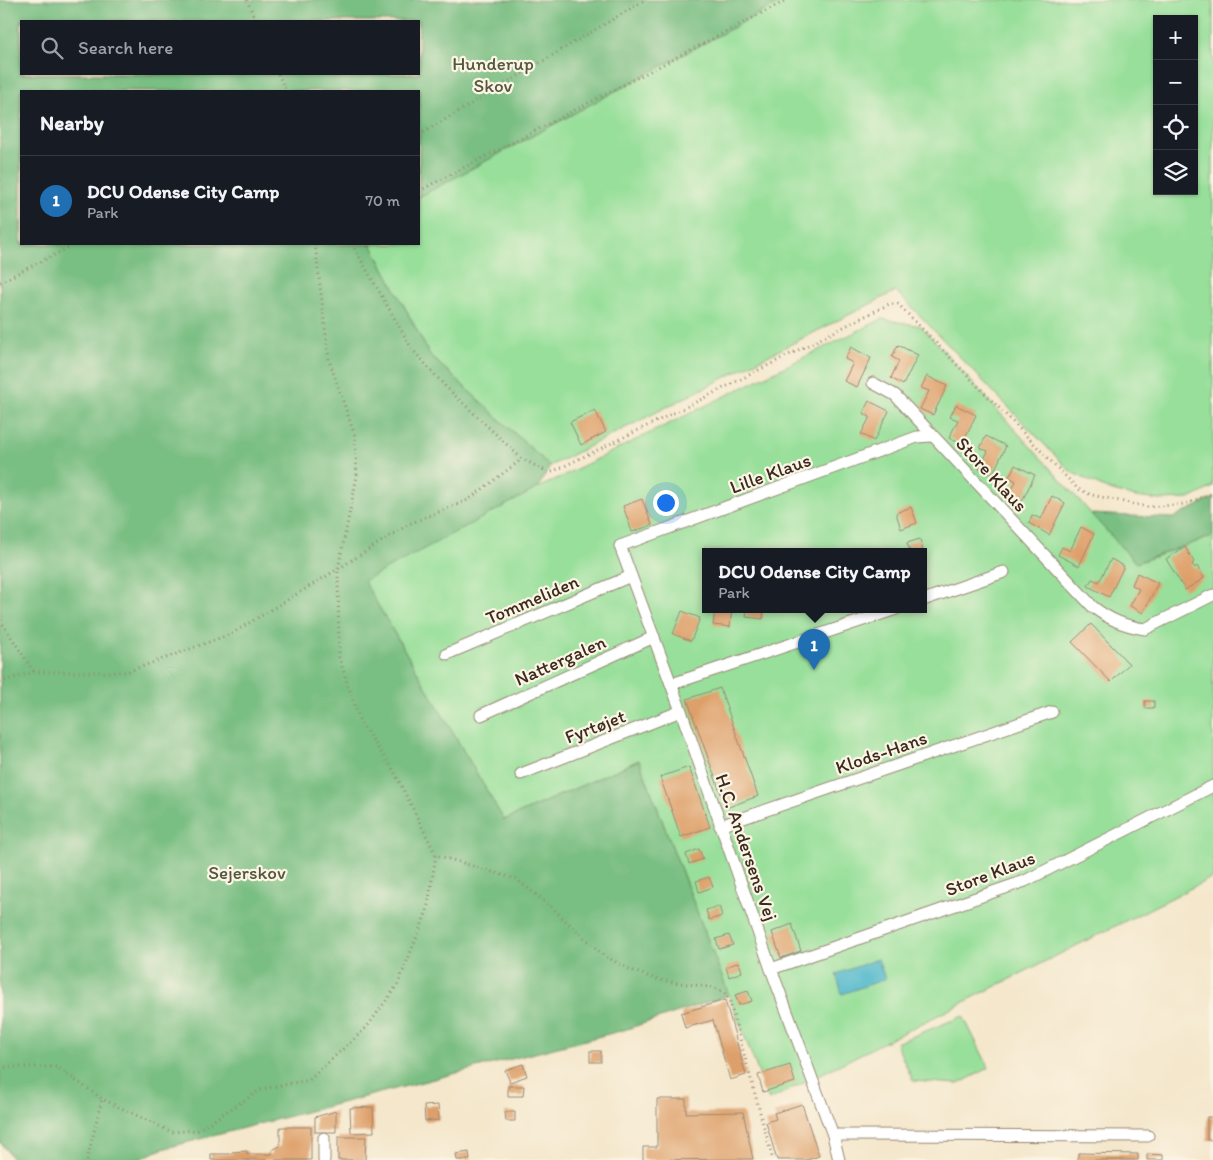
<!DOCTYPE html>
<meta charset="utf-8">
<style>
:root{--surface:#171b24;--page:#20242c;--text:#f1f3f6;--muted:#9ea1a6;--line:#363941;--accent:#1f6fb2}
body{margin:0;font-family:Itim,sans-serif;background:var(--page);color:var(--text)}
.controls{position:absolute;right:15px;top:15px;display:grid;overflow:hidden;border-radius:0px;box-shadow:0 1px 4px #0004}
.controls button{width:45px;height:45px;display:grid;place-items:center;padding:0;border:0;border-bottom:1px solid var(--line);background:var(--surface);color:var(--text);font:25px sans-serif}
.you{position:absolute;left:665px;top:502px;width:18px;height:18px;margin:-12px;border:4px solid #fff;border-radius:50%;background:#1a73e8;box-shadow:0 0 0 8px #1a73e833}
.badge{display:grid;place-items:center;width:32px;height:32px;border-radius:50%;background:var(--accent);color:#fff;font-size:16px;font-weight:700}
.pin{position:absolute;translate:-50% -41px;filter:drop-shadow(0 1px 2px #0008)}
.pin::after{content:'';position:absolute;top:26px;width:18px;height:15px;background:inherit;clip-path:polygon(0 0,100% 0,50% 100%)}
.popup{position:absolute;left:702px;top:548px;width:225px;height:65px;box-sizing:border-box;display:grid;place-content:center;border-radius:0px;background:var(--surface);filter:drop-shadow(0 1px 4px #0005);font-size:16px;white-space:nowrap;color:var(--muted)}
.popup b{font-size:19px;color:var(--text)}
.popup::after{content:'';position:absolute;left:50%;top:100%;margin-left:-10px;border:10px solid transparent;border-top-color:var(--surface)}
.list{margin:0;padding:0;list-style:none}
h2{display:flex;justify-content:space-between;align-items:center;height:65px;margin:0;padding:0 20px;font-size:21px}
h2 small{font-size:16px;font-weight:400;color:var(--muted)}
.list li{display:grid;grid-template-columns:32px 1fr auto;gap:15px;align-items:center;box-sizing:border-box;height:90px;padding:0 20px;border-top:1px solid var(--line)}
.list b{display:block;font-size:19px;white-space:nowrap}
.list p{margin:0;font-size:16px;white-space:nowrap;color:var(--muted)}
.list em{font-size:16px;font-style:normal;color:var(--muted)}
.icon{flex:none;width:28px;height:28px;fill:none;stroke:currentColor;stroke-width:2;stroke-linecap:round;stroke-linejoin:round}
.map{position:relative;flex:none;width:1213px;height:1160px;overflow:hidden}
.search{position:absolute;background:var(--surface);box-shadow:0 1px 4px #0004;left:20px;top:20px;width:400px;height:55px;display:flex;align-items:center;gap:12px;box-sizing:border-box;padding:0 18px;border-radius:0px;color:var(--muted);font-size:19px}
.panel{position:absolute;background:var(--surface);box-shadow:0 1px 4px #0004;left:20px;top:90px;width:400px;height:155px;border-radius:0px}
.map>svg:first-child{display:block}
.green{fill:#97df9a;stroke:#69845c;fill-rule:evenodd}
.forest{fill:#79be82;stroke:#5a7450;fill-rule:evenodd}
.water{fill:#4eb7cc;stroke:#447075}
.building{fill:#dea06a}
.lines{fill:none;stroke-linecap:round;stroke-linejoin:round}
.service-casing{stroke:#988875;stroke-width:13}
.path{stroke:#988875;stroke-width:3;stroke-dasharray:1 4;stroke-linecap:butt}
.service{stroke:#fff;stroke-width:11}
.labels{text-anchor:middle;stroke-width:4.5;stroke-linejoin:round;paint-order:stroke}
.park-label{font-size:19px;fill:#52573d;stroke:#fcf5e5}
.street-label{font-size:19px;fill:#3b2a1e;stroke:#fcf5e5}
</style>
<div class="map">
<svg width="1213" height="1160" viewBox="0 0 1213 1160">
<rect width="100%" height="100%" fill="#fcf5e5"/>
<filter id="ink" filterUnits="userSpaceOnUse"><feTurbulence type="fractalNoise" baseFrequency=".02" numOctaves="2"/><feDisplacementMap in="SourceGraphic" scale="10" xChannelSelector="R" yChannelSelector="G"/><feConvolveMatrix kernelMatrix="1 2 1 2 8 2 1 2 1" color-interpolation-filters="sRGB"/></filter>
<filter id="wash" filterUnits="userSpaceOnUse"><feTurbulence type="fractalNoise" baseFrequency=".0096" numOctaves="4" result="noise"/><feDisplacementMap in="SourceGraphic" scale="20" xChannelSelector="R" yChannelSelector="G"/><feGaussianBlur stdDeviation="1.12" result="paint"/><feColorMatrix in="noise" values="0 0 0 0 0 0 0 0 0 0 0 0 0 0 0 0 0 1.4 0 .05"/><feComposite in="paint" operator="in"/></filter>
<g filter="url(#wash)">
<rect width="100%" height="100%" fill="#f4e7cc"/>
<g class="green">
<path d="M784 0H1213V487L1189 499 1160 500 1136 497 1109 490 1071 472 896 291 550 466 430 355 371 244H419V197ZM1157 19H1194V191H1157Z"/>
<path d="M882 319 921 326 1136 563 1213 536V877L769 1100 639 760 504 820 363 580 538 488ZM705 551H923V609H705Z"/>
<polygon points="963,1016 989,1068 958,1084 913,1081 896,1043"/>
</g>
<g class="forest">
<path d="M0 0H784L419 197V91H21V244H371L430 355 550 466 538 488 364 581 504 820 639 760 729 995 624 1030 162 1149 137 1160H14L0 1142ZM21 21H419V74H21Z"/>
<polygon points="1213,498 1213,536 1136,563 1091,514 1173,518"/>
</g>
<polygon class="water" points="878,959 885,979 842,994 836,974"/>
<g id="blocks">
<g class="building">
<polygon points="898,345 918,355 903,385 891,378 899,361 892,357"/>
<polygon points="851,347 871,358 857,387 844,381 853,363 845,359"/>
<polygon points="927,376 947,386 933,415 920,409 929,391 921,388"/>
<polygon points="869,401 889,411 874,441 861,434 870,417 863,413"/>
<polygon points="956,405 976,415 962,444 949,438 958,420 950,417"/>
<polygon points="595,410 606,432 581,445 570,422"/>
<polygon points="986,436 1006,446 992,475 979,469 988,451 980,448"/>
<polygon points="1015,465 1035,475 1020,505 1008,498 1016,481 1009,477"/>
<polygon points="1052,496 1065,503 1049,535 1029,523 1032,515 1041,519"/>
<polygon points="642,499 652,525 632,532 623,506"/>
<polygon points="911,507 917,523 901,529 896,513"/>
<polygon points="1081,527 1094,534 1079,566 1058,555 1062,547 1070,551"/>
<polygon points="920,539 923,551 910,551 907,543"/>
<polygon points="1185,547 1194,562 1192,564 1195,568 1197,566 1204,578 1185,590 1166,559"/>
<polygon points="1111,559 1124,566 1109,597 1088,586 1092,579 1099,582"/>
<polygon points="1137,573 1158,583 1143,613 1130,606 1139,589 1132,585"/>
<polygon points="715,609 732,609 730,627 713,625"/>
<polygon points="747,609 764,609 763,619 746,617"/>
<polygon points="682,611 700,618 691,641 673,634"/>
<polygon points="1091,624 1129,664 1111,682 1072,642"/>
<polygon points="720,688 758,796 726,808 687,699"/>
<rect x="1145" y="701" width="9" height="7"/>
<polygon points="689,767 710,827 681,837 660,777"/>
<polygon points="699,849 703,859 689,864 686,854"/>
<polygon points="709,877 713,887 699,892 696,881"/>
<polygon points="719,906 722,916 709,920 706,910"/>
<polygon points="792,924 801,951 781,958 772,932"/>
<polygon points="729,935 733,945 719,949 716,939"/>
<polygon points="739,962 742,972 729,977 726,967"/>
<polygon points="748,991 752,1001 739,1005 735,995"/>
<polygon points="725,1000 746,1075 730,1080 713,1020 685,1028 681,1013"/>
<rect x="590" y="1051" width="11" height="11"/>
<polygon points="523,1064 527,1076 510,1082 505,1070"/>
<polygon points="790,1065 795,1082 763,1092 758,1075"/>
<polygon points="508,1086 524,1086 523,1096 508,1096"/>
<polygon points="657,1099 686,1099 686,1113 743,1112 753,1159 643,1160 643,1147 657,1147"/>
<polygon points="802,1104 819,1156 807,1160 777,1160 766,1122 776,1119 774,1113"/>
<polygon points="438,1105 439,1120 425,1121 424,1106"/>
<polygon points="373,1107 374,1132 351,1133 350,1108"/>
<polygon points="336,1111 336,1132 315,1132 315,1117"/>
<polygon points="505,1112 515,1112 515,1121 506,1121"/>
<rect x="1207" y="1117" width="6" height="23"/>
<polygon points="280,1127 311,1127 311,1160 211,1160 211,1154 232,1154 232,1152 247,1151 247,1154 272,1154 272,1150 280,1146"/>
<polygon points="338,1137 366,1137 365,1160 338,1160"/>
<polygon points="469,1152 470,1160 457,1160 456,1154"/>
<polygon points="1078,1153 1138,1154 1138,1160 1078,1160"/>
<polygon points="1147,1154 1163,1155 1163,1160 1147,1160"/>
</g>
</g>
</g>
<g filter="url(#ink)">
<use href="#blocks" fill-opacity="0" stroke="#988875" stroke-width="1"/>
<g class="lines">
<defs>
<g id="service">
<path d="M873 383 895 395 1093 607C1110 620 1125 626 1145 629L1213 595"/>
<polyline points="923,600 1004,572"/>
<polyline points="447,654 631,576"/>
<polyline points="672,684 896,609"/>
<polyline points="481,715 654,637"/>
<polyline points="521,774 681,711"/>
<polyline points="720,826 1052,712"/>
<polyline points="771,969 1025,881 1213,786"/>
<polyline points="833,1135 1148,1136"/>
<polyline points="324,1160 324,1138"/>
<polyline points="839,1160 833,1135 771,969 681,711 620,546 917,437 932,436"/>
</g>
</defs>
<use href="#service" class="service-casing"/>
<g class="path">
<polyline points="247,0 256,21"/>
<polyline points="278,74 286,91"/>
<polyline points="419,135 645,0"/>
<polyline points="419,191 787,0"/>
<polyline points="315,244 329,360 355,436 357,476 338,569 339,657 360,722 394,771 436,855 516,879 549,905 603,955 631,970 659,980 715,988 724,992 729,999 773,1160"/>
<polyline points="352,244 412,349 445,386 522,459 550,473 686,407 889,304 898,304 1078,489 1092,495 1148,507 1186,504 1213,493"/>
<polyline points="0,282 76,244"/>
<polyline points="0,620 34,672"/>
<polyline points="0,682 34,672 127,672 231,634 338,569 409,524 468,500 522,459"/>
<polyline points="0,1067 57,1067 102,1099 172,1132 198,1130 262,1089 309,1080 367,1027 398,984 427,911 436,855"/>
<polyline points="87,1160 102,1099"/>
</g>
<use href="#service" class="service"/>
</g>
</g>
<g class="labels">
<g class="park-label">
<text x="493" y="70">Hunderup<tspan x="493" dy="22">Skov</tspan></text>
<text x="247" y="879">Sejerskov</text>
</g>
<g class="street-label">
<text transform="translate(770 473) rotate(-20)" y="7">Lille Klaus</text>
<text transform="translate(992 474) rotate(47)" y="7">Store Klaus</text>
<text transform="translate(532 599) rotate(-23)" y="7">Tommeliden</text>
<text transform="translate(560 660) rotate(-24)" y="7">Nattergalen</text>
<text transform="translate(595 726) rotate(-21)" y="7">Fyrtøjet</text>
<text transform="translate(881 752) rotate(-19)" y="7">Klods-Hans</text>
<text transform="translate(747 847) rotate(71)" y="7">H.C. Andersens Vej</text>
<text transform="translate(990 873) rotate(-21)" y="7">Store Klaus</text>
</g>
</g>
</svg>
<div class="controls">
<button>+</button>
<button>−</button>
<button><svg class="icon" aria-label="locate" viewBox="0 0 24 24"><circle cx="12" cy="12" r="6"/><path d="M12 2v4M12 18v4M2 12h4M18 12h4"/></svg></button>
<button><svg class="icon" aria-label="layers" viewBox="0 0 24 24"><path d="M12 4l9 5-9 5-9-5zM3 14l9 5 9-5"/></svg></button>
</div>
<div class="you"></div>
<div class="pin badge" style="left:814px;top:670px">1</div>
<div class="popup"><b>DCU Odense City Camp</b>Park</div>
<div class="search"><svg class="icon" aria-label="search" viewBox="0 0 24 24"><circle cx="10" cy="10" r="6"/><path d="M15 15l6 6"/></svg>Search here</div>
<section class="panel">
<h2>Nearby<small></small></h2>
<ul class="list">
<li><span class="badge">1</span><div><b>DCU Odense City Camp</b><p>Park</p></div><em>70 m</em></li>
</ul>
</section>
</div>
